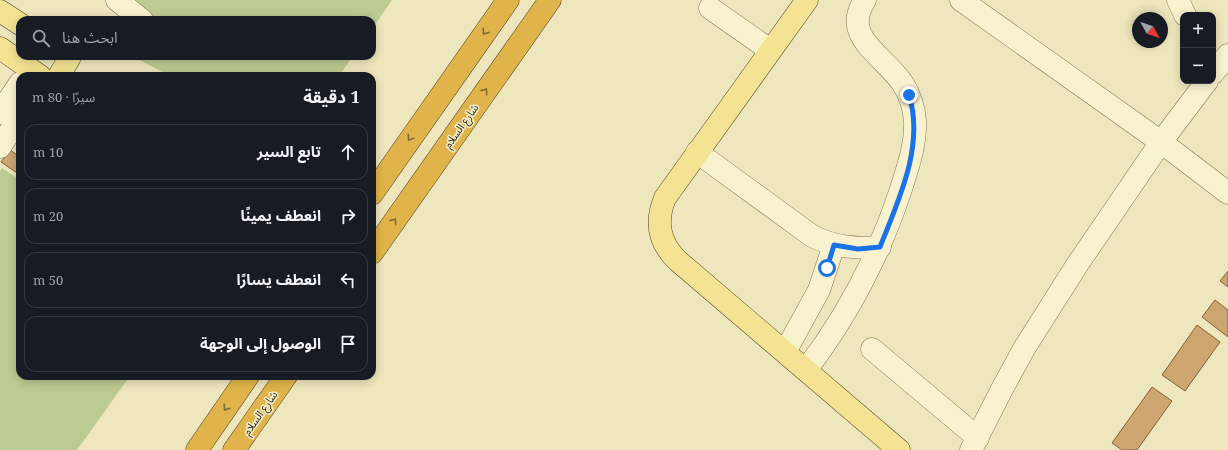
<!DOCTYPE html>
<html lang="ar">
<meta charset="utf-8">
<style>
:root{--surface:#171b24;--page:#20242c;--text:#f1f3f6;--muted:#9ea1a6;--line:#363941}
body{margin:0;font-family:"Noto Serif","Noto Sans Arabic",serif;background:var(--page);color:var(--text);direction:rtl}
.controls{position:absolute;right:12px;top:12px;display:grid;overflow:hidden;border-radius:8px;box-shadow:0 2px 10px #0003}
.controls button{width:36px;height:36px;display:grid;place-items:center;padding:0;border:0;border-bottom:1px solid var(--line);background:var(--surface);color:var(--text);font:20px sans-serif}
.compass{position:absolute;left:1132px;top:12px;width:36px;height:36px;border-radius:50%;background:var(--surface);box-shadow:0 2px 10px #0003;rotate:130deg}
.stop{position:absolute;width:12px;height:12px;margin:-9px;border:3px solid #1a73e8;border-radius:50%;background:#fff}
.stop.end{background:#1a73e8;border-color:#fff;box-shadow:0 1px 4px #0008}
.list{margin:0;padding:0;list-style:none}
h2{display:flex;justify-content:space-between;align-items:center;height:52px;margin:0;padding:0 16px;font-size:17px}
h2 small{font-size:13px;font-weight:400;color:var(--muted)}
.list li{display:grid;grid-template-columns:26px 1fr auto;gap:12px;align-items:center;box-sizing:border-box;height:56px;margin:0 8px 8px;padding:0 8px;border:1px solid var(--line);border-radius:12px}
.list b{display:block;font-size:15px;white-space:nowrap}
.list em{font-size:13px;font-style:normal;color:var(--muted)}
.icon{flex:none;width:22px;height:22px;fill:none;stroke:currentColor;stroke-width:2;stroke-linecap:round;stroke-linejoin:round}
.map{position:relative;flex:none;width:1228px;height:450px;overflow:hidden;direction:ltr}
.search{position:absolute;background:var(--surface);box-shadow:0 2px 10px #0003;left:16px;top:16px;width:360px;height:44px;display:flex;align-items:center;gap:10px;box-sizing:border-box;padding:0 14px;border-radius:12px;color:var(--muted);font-size:15px}
.panel{position:absolute;background:var(--surface);box-shadow:0 2px 10px #0003;left:16px;top:72px;width:360px;height:308px;border-radius:12px;direction:rtl}
.map>svg:first-child{display:block}
.green{fill:#bccb91}
.building{fill:#cda571;stroke:#84633b}
.lines{fill:none;stroke-linecap:round;stroke-linejoin:round}
.minor-casing{stroke:#857656;stroke-width:23}
.major-casing{stroke:#52432b;stroke-width:23}
.highway-casing{stroke:#52432b;stroke-width:23}
.minor{stroke:#f9f2cf;stroke-width:22}
.major{stroke:#f3e392;stroke-width:22}
.highway{stroke:#e0b44a;stroke-width:22}
.oneway{stroke:#816930}
.route{stroke:#1a73e8;stroke-width:5}
.labels{text-anchor:middle;stroke-width:3;stroke-linejoin:round;paint-order:stroke}
.street-label{font-size:11px;fill:#342b1b;stroke:#f5efcc}
</style>
<div class="map">
<svg width="1228" height="450" viewBox="0 0 1228 450">
<rect width="100%" height="100%" fill="#eee6bc"/>
<g class="green">
<polygon points="119,0 392,0 372,29 372,20 122,20"/>
<polygon points="132,56 353,56 339,76 170,76"/>
<polygon points="2,168 20,180 20,376 130,376 77,450 0,450 0,171"/>
</g>
<g class="building">
<polygon points="10,150 20,157 20,175 1,162"/>
<polygon points="1228,271 1228,287 1220,281"/>
<polygon points="1215,300 1228,310 1228,337 1202,317"/>
<polygon points="1197,325 1220,342 1185,391 1162,375"/>
<polygon points="1152,387 1172,401 1137,450 1122,450 1112,443"/>
</g>
<g class="lines">
<defs>
<g id="minor">
<polyline points="117,0 142,20"/>
<polyline points="961,0 1161,142 1228,193"/>
<polyline points="1178,0 1185,15"/>
<polyline points="710,8 770,50"/>
<polyline points="1213,73 1228,55"/>
<polyline points="0,113 20,83"/>
<polyline points="0,147 20,116"/>
<path d="M697 152 812 236C835 247 855 249 880 247"/>
<polyline points="872,349 978,438"/>
<polyline points="785,352 819,290 834,245"/>
<path d="M806 370C848 315 879 256 901 189 908 167 916 144 915 121 914 108 910 95 903 84 885 56 840 37 865 0"/>
<polyline points="971,450 1002,389 1025,347 1077,265 1161,142 1207,81"/>
</g>
<g id="major">
<path d="M807 0 665 198C655 222 659 243 678 261L899 450"/>
<polyline points="0,11 20,24"/>
<polyline points="0,48 40,76"/>
<polyline points="59,76 70,57 69,56"/>
</g>
<g id="highway">
<polyline points="372,194 508,0"/>
<polyline points="372,253 550,0"/>
<polyline points="197,450 248,376"/>
<polyline points="234,450 286,376"/>
</g>
</defs>
<use href="#minor" class="minor-casing"/>
<use href="#major" class="major-casing"/>
<use href="#highway" class="highway-casing"/>
<use href="#minor" class="minor"/>
<use href="#major" class="major"/>
<use href="#highway" class="highway"/>
</g>
<defs><path id="oneway-chevron" d="M-2-3.5L2.5 0L-2 3.5" fill="none" stroke-width="1.6" stroke-linecap="round" stroke-linejoin="round"/></defs>
<g class="oneway">
<use href="#oneway-chevron" transform="translate(485 32) rotate(126)"/>
<use href="#oneway-chevron" transform="translate(485 91) rotate(-55)"/>
<use href="#oneway-chevron" transform="translate(410 138) rotate(124)"/>
<use href="#oneway-chevron" transform="translate(394 221) rotate(-55)"/>
<use href="#oneway-chevron" transform="translate(226 408) rotate(124)"/>
</g>
<g class="lines">
<path class="route" d="M827 268 834 245 858 249 880 247C898 201 925 146 909 95"/>
</g>
<g class="labels">
<g class="street-label">
<text transform="translate(461 126) rotate(-55)" y="4">شارع السلام</text>
<text transform="translate(260 413) rotate(-55)" y="4">شارع السلام</text>
</g>
</g>
</svg>
<div class="controls">
<button>+</button>
<button>−</button>
</div>
<svg class="compass" viewBox="-18 -18 36 36"><path d="M0-13l5 13h-10z" fill="#e53935"/><path d="M0 13l5-13h-10z" fill="#9ea1a6"/></svg>
<div class="stop" style="left:827px;top:268px"></div>
<div class="stop end" style="left:909px;top:95px"></div>
<div class="search"><svg class="icon" aria-label="search" viewBox="0 0 24 24"><circle cx="10" cy="10" r="6"/><path d="M15 15l6 6"/></svg>ابحث هنا</div>
<section class="panel">
<h2>1 دقيقة<small>سيرًا · 80 m</small></h2>
<ul class="list">
<li><svg class="icon" aria-label="ahead" viewBox="0 0 24 24"><path d="M12 20V5M6 11l6-6 6 6"/></svg><div><b>تابع السير</b></div><em>10 m</em></li>
<li><svg class="icon" aria-label="right" viewBox="0 0 24 24"><path d="M7 20v-9h11M14 6l5 5-5 5"/></svg><div><b>انعطف يمينًا</b></div><em>20 m</em></li>
<li><svg class="icon" aria-label="left" viewBox="0 0 24 24"><path d="M17 20v-9H6M10 6l-5 5 5 5"/></svg><div><b>انعطف يسارًا</b></div><em>50 m</em></li>
<li><svg class="icon" aria-label="arrive" viewBox="0 0 24 24"><path d="M6 21V4h12l-3 4 3 4H6"/></svg><div><b>الوصول إلى الوجهة</b></div></li>
</ul>
</section>
</div>
